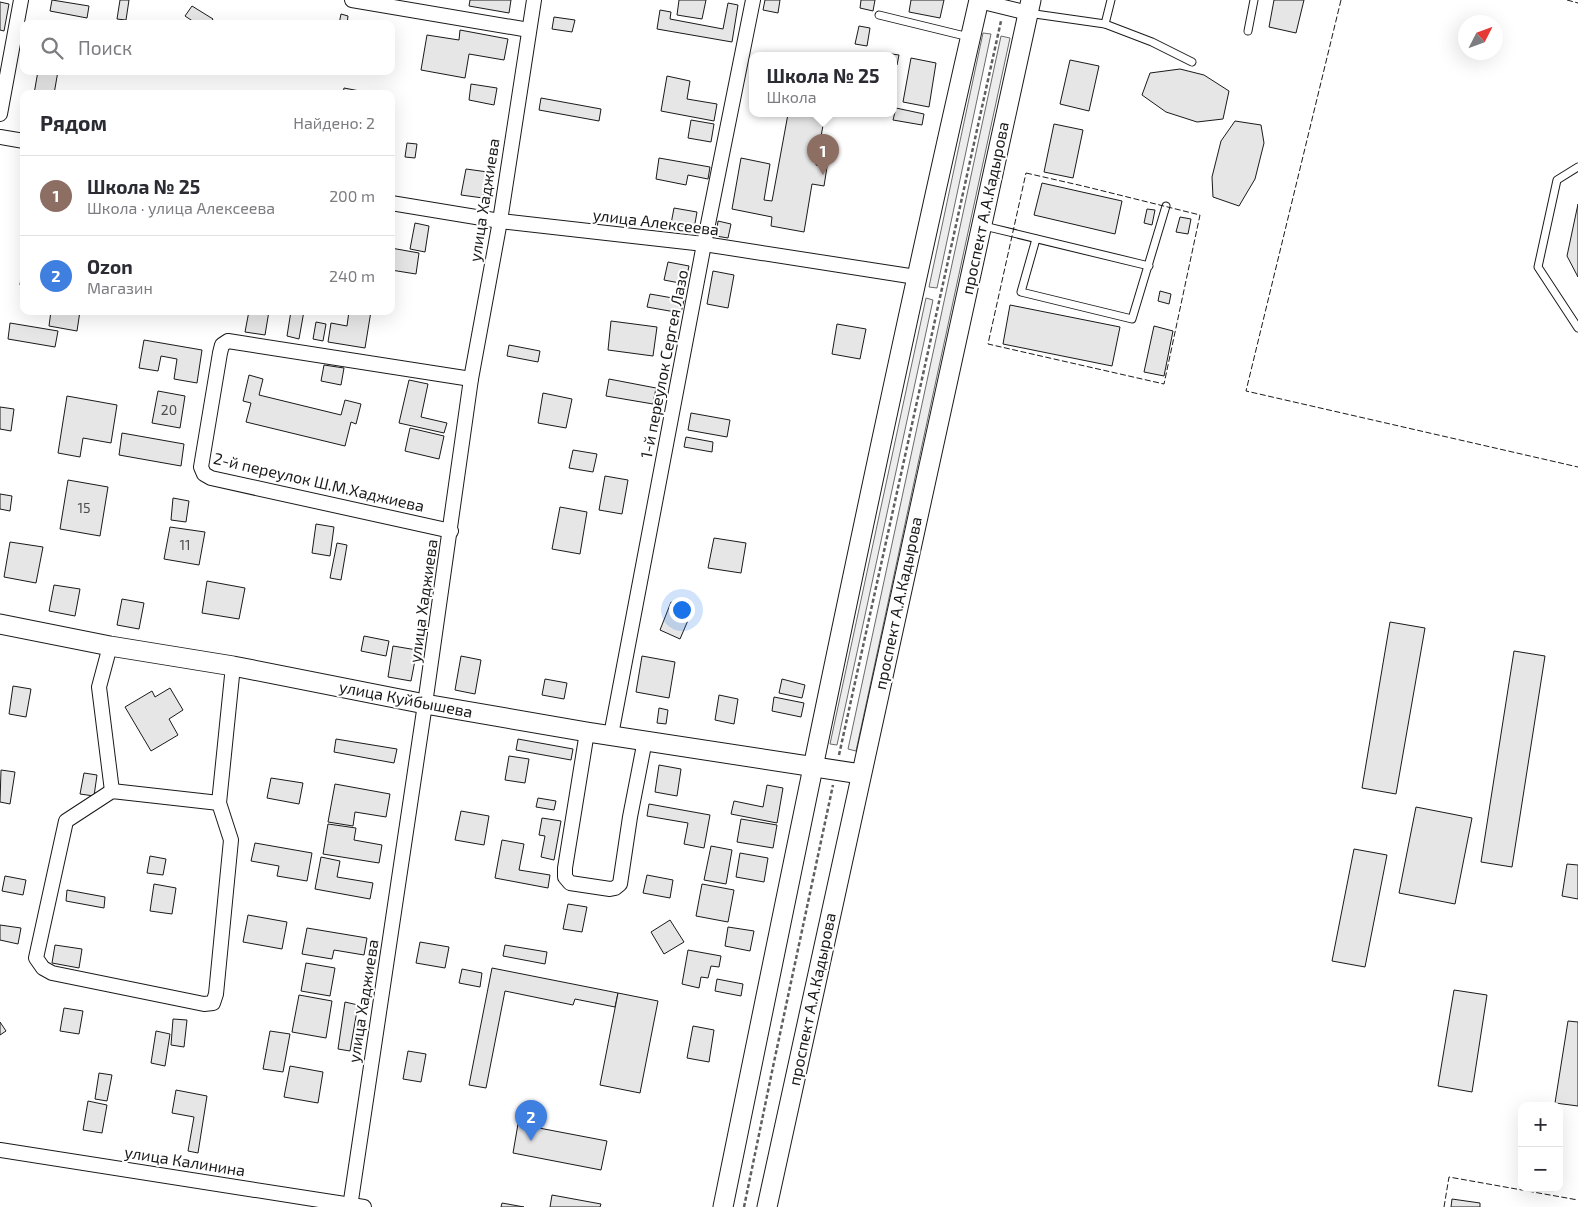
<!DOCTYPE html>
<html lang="ru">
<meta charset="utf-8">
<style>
:root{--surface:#fff;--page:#f2f2f3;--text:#2b2b33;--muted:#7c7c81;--line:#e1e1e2;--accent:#db2777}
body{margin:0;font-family:"Exo 2",sans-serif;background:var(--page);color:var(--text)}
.controls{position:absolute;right:15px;bottom:15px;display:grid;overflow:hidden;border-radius:10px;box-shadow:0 5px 20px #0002}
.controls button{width:45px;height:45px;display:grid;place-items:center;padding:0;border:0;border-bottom:1px solid var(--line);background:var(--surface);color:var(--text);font:25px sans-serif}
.compass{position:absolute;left:1458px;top:15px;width:45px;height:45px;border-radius:50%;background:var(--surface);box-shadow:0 5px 20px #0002;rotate:48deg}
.you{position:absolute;left:681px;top:609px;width:18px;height:18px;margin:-12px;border:4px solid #fff;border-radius:50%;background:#1a73e8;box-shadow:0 0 0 8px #1a73e833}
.badge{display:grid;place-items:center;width:32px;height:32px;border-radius:50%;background:var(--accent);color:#fff;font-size:16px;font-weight:700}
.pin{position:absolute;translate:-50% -41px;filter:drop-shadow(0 1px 2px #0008)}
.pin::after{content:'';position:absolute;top:26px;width:18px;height:15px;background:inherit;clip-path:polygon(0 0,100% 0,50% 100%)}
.popup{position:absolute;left:749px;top:52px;width:148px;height:65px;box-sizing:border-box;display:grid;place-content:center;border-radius:10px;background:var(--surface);filter:drop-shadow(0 1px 4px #0005);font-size:16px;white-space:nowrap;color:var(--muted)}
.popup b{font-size:19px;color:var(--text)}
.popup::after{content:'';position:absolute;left:50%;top:100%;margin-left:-10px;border:10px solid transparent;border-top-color:var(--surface)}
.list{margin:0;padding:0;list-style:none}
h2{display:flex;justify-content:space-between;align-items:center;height:65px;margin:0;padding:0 20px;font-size:21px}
h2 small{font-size:16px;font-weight:400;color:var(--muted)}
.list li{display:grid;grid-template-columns:32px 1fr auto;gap:15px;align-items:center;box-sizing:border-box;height:80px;padding:0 20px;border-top:1px solid var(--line)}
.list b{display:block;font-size:19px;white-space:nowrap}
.list p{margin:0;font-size:16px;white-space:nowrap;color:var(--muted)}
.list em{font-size:16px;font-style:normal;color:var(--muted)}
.icon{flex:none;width:28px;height:28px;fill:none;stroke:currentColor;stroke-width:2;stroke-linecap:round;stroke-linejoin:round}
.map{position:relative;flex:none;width:1578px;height:1207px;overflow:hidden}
.search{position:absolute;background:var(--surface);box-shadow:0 5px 20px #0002;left:20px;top:20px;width:375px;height:55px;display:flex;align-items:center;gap:12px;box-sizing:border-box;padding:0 18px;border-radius:10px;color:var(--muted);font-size:19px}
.panel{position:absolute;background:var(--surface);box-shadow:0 5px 20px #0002;left:20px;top:90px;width:375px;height:225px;border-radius:10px}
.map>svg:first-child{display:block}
.built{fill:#ededed;stroke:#6a6a6a}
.building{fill:#e6e6e6;stroke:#1a1a1a}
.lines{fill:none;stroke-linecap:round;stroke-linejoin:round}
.lane-casing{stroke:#1a1a1a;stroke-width:9}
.street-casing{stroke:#1a1a1a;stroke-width:16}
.secondary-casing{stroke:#1a1a1a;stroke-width:21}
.path{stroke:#5f5f5f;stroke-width:2.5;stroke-dasharray:4 2.5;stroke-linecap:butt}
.lane{stroke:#fff;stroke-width:7}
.street{stroke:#fff;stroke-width:14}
.secondary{stroke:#fff;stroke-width:19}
.fence{stroke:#1a1a1a;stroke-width:1;stroke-dasharray:6 2.5;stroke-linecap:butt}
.labels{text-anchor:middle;stroke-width:4;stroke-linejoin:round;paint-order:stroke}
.number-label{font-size:14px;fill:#4d4d4d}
.street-label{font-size:16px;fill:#1a1a1a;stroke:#fff}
</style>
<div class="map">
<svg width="1578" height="1207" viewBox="0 0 1578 1207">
<rect width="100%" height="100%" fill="#fff"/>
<g class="built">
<polygon points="983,33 991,34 937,288 929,287"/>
<polygon points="1001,36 1010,38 856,751 848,749"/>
<polygon points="926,298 933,300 837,745 830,744"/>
</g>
<g class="building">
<polygon points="52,0 89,6 87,18 50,11"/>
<polygon points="120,0 129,0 126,20 117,19"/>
<polygon points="470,0 511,0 509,13 469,6"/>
<polygon points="679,0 706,0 702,19 677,15"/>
<polygon points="765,0 780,0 778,13 763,10"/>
<polygon points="861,0 875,0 873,11 860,8"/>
<polygon points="911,0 944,0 940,18 909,12"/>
<polygon points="1274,0 1304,0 1296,33 1269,27"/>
<polygon points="0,2 9,4 4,31 0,30"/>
<polygon points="728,3 738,5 732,42 657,29 660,10 671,12 670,19 723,29"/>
<polygon points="192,6 213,19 210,24 197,24 185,16"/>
<polygon points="341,14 348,16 347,24 339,24"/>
<polygon points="554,17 575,20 572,32 552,29"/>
<polygon points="859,26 870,28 867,46 855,44"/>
<polygon points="460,30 508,39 504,60 469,54 465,78 421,70 427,35 459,40"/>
<polygon points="885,53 899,55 897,65 893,64 893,56 884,56"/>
<polygon points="911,58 936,63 929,107 903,102"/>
<polygon points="1070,60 1099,66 1089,111 1060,104"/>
<polygon points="1180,69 1204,75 1229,91 1223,119 1197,122 1166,112 1142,95 1150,73"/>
<polygon points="38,71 58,71 54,94 34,94"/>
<polygon points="667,76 690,81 687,99 717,104 714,121 661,111"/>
<polygon points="471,84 497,88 494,105 469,100"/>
<polygon points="344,88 365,92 365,94 343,94"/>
<polygon points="541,98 601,109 599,121 539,110"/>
<polygon points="896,108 924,114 922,125 893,120"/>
<polygon points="788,114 825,114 816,165 827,167 824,186 812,184 804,232 771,226 772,217 732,209 741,158 770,164 764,200 772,201"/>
<polygon points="691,120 714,124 711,142 688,138"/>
<polygon points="1235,121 1261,125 1264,143 1255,179 1239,206 1213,197 1212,177 1221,141"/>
<polygon points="1054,124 1083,130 1073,178 1044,172"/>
<polygon points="407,143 417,144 415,158 405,157"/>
<polygon points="659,158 710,167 708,179 688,175 686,185 656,179"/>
<polygon points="466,169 488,172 483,198 461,195"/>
<polygon points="1042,183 1122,201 1115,234 1034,215"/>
<polygon points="1578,204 1578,277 1567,256"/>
<polygon points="674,208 697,212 694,229 671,224"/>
<polygon points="1147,209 1155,210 1152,225 1144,223"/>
<polygon points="1180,217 1191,219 1188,234 1176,232"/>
<polygon points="718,221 731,224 728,238 716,236"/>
<polygon points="415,223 429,226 425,252 410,249"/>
<polygon points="391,248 419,253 416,274 391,270"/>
<polygon points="668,262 689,266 685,284 664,280"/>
<polygon points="713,271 734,275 728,308 707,304"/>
<polygon points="21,277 24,277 24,286 20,285"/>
<polygon points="1160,291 1171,294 1169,304 1158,301"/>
<polygon points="650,294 684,300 681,313 647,307"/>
<polygon points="1010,305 1120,327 1112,366 1003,344"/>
<polygon points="51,311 80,311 77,331 49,326"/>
<polygon points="249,311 269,311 265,335 245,332"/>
<polygon points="291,311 304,311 299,339 287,336"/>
<polygon points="349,311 371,311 365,348 328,342 331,323 347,326"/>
<polygon points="611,321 657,327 653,356 608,350"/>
<polygon points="316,322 326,324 323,341 313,339"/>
<polygon points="10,323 58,331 55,347 8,339"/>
<polygon points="837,324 866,329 860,359 832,354"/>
<polygon points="1154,326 1173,331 1164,376 1144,372"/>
<polygon points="144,340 202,350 197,383 174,379 177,359 161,356 158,371 139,368"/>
<polygon points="509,345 540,351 538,362 507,356"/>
<polygon points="324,365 344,368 341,385 321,381"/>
<polygon points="249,375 263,379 259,395 341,415 345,400 361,404 356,424 351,422 345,446 246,422 251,403 243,401"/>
<polygon points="609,379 656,388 653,404 606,396"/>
<polygon points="409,380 428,384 421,417 447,423 444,433 399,423"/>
<polygon points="158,391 185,396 180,428 152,423"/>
<polygon points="543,393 572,399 566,428 538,423"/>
<polygon points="67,396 117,405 111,443 83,438 80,457 58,453"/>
<polygon points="0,407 14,409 11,431 0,429"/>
<polygon points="691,413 730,420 727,437 688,430"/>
<polygon points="410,428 444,436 439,459 405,451"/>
<polygon points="122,433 184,444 181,466 119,455"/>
<polygon points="686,437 713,442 712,452 684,447"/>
<polygon points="573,450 597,454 593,472 569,468"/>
<polygon points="605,476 628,480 622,514 599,510"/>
<polygon points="68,480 108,487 100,536 60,529"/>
<polygon points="0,494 12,496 10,511 0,509"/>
<polygon points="173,498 189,501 186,522 171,520"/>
<polygon points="560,507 587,512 580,554 552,549"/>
<polygon points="316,524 334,527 330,556 312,553"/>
<polygon points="170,527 205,532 199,565 164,559"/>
<polygon points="714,538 746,543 741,573 708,568"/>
<polygon points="10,542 43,547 36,583 4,577"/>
<polygon points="337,543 347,545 341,580 330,578"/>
<polygon points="207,581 245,588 239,619 202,613"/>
<polygon points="54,585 80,589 75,616 49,611"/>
<polygon points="122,599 144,603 139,629 117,625"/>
<polygon points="671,602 692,611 680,639 660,630"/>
<polygon points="1390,622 1425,628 1396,794 1362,788"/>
<polygon points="364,636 389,641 386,656 361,651"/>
<polygon points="393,646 417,650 411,681 388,677"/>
<polygon points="1514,651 1545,656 1512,867 1481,862"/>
<polygon points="461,656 481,660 475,694 455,690"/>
<polygon points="642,656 675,662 669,698 636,692"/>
<polygon points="545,679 567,683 564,699 542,695"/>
<polygon points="782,679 805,685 802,698 779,693"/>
<polygon points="13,686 31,689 26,717 9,714"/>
<polygon points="170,688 183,710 169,719 178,735 151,751 125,707 152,691 155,697"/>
<polygon points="719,695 738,699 734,724 715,720"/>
<polygon points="774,697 804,703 801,717 772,711"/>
<polygon points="659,708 668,710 666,724 657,723"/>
<polygon points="336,739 397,749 394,763 334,752"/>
<polygon points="518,739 573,749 571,760 516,750"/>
<polygon points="509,756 529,759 525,783 505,780"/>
<polygon points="659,765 681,769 677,796 655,792"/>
<polygon points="1,770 15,772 10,804 0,802"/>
<polygon points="84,773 97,775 94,796 80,794"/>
<polygon points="271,778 303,783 299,804 267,798"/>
<polygon points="335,784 390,794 386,817 355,812 353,826 328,822"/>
<polygon points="767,785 783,788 777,823 731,814 734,801 763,807"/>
<polygon points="538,798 556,801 554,810 536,807"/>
<polygon points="649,804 710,815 704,848 684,844 688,823 647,816"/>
<polygon points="1416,807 1472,818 1455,904 1399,893"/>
<polygon points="461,811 489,816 484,845 455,840"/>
<polygon points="542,818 561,821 554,860 541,857 545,836 539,835"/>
<polygon points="741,819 777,825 773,848 737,842"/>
<polygon points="328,824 356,828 354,840 382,845 379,863 323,854"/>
<polygon points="502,840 524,844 519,870 550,875 548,888 495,878"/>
<polygon points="255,843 312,853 307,881 277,876 279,866 251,861"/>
<polygon points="711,846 732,850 726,884 704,880"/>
<polygon points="1354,849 1387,855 1365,967 1332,961"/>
<polygon points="740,853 768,858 764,882 736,877"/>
<polygon points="150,856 166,859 163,875 147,873"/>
<polygon points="321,857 340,861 337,877 373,883 370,899 315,889"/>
<polygon points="1567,864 1578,865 1578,899 1562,896"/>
<polygon points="647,875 673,880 670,898 643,893"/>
<polygon points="5,876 26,880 23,895 2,891"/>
<polygon points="154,884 176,888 172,914 150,911"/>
<polygon points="702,884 734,890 728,922 696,916"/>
<polygon points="67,890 105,897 104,908 66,901"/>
<polygon points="568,904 587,907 582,932 563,929"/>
<polygon points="248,915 287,922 282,949 243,942"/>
<polygon points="670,920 684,942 664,954 651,932"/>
<polygon points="0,925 21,928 18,944 0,940"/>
<polygon points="728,927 754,931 750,951 725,946"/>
<polygon points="307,928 367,938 364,955 334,950 332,959 302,954"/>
<polygon points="420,942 449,947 445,968 416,963"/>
<polygon points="55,945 82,949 79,968 52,963"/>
<polygon points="505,945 547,952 545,964 503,956"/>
<polygon points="688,950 721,956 719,967 711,966 708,978 701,977 699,988 682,984"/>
<polygon points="306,963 335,968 330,996 301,991"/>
<polygon points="492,968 618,993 615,1007 575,999 573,1005 505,991 486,1088 469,1085"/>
<polygon points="462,969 482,973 480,987 459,983"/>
<polygon points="717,979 743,984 741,996 715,991"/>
<polygon points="1454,990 1487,995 1472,1092 1438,1086"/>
<polygon points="618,993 658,1001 640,1093 600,1085"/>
<polygon points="299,995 332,1001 326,1038 292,1032"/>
<polygon points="345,1002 358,1005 350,1051 338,1049"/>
<polygon points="64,1008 83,1011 79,1034 60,1031"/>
<polygon points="173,1019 187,1020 184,1047 171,1045"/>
<polygon points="1568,1021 1578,1022 1578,1106 1555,1103"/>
<polygon points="0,1022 6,1031 0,1035"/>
<polygon points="693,1026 714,1030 709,1062 687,1058"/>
<polygon points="156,1031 170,1034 165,1066 151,1063"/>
<polygon points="270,1031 290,1034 283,1072 263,1069"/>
<polygon points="408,1051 426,1054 421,1082 403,1079"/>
<polygon points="290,1066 323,1072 318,1103 284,1097"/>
<polygon points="99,1073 112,1075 107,1101 95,1099"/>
<polygon points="176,1090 207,1096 198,1153 188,1151 194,1117 172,1113"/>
<polygon points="88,1101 107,1105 102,1133 83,1130"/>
<polygon points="518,1124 607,1141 601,1170 513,1153"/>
<polygon points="552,1195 601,1204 600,1207 550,1207"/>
<polygon points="1452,1199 1480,1203 1480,1207 1451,1207"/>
<polygon points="502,1203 524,1207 501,1207"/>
</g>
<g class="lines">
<defs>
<g id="lane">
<polyline points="1028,13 1105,24 1152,42 1192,62"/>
<polyline points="879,15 969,37"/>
<polyline points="1105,24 1111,0"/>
<polyline points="1248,31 1254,0"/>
<polyline points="1578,167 1557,180 1538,267 1578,328"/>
<polyline points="984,226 1149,266"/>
<polyline points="1036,239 1021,292 1132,319 1166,206"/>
</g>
<g id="street">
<polyline points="352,0 529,30"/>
<polyline points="979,1 1028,13"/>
<polyline points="0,114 21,0"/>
<polyline points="0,137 24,141"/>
<polyline points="391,203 500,221 704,244 916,277"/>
<polyline points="451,531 211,478 204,474 201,467 220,353 222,345 228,341 471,379"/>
<polyline points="110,646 99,687 112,791"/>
<polyline points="587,732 565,868 565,877 570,883 610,889 615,888 620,884 630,817 645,740"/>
<polyline points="611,735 704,244 753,0"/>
<polyline points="219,803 112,791 66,821 36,958 43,968 52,973 204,1004 213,1003 216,994 231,840 219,803 233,666"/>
<polyline points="0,1150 364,1207"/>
<polyline points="350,1207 425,704 471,379 500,221 534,0"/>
</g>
<g id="secondary">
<polyline points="0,624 110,646 233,666 425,704 587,732 861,774"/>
<path d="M723 1207C805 804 887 401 979 0"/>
<polyline points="767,1207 1031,0"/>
</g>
</defs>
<use href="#lane" class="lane-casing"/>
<use href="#street" class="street-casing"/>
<use href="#secondary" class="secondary-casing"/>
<g class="path">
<polyline points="839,755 1001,21"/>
<polyline points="744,1207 774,1062 833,785"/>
</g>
<use href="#lane" class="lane"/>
<use href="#street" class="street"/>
<use href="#secondary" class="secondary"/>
<g class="fence">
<polyline points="1341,0 1246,391 1578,467"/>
<polyline points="1567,0 1578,3"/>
<polygon points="1026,173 1083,186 1200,215 1164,384 988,344"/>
<polyline points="1444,1207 1449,1177 1578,1200"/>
</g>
</g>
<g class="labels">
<g class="number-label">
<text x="169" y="415">20</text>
<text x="84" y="513">15</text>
<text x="185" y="550">11</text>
</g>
<g class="street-label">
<text transform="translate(484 200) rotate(-81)" y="6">улица Хаджиева</text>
<text transform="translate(985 208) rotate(-78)" y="6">проспект А.А.Кадырова</text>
<text transform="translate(656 222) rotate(7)" y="6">улица Алексеева</text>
<text transform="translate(664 364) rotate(-79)" y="6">1-й переулок Сергея Лазо</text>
<text transform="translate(319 482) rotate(13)" y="6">2-й переулок Ш.М.Хаджиева</text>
<text transform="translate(423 601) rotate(-82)" y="6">улица Хаджиева</text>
<text transform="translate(898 603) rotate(-78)" y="6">проспект А.А.Кадырова</text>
<text transform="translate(406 699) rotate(11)" y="6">улица Куйбышева</text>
<text transform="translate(812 999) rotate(-78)" y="6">проспект А.А.Кадырова</text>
<text transform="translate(363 1001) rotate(-81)" y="6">улица Хаджиева</text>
<text transform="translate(185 1161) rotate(9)" y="6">улица Калинина</text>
</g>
</g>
</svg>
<div class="controls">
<button>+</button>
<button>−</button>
</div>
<svg class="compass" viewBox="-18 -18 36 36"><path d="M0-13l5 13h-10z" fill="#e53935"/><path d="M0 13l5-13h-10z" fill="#7c7c81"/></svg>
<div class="you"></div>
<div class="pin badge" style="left:823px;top:175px;background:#8d6e63">1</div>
<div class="popup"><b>Школа № 25</b>Школа</div>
<div class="pin badge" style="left:531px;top:1141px;background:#3f7fe0">2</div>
<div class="search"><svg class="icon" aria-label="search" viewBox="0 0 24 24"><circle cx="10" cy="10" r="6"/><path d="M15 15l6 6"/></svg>Поиск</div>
<section class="panel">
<h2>Рядом<small>Найдено: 2</small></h2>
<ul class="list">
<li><span class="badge" style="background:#8d6e63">1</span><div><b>Школа № 25</b><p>Школа · улица Алексеева</p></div><em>200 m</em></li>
<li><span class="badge" style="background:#3f7fe0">2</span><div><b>Ozon</b><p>Магазин</p></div><em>240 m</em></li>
</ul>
</section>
</div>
